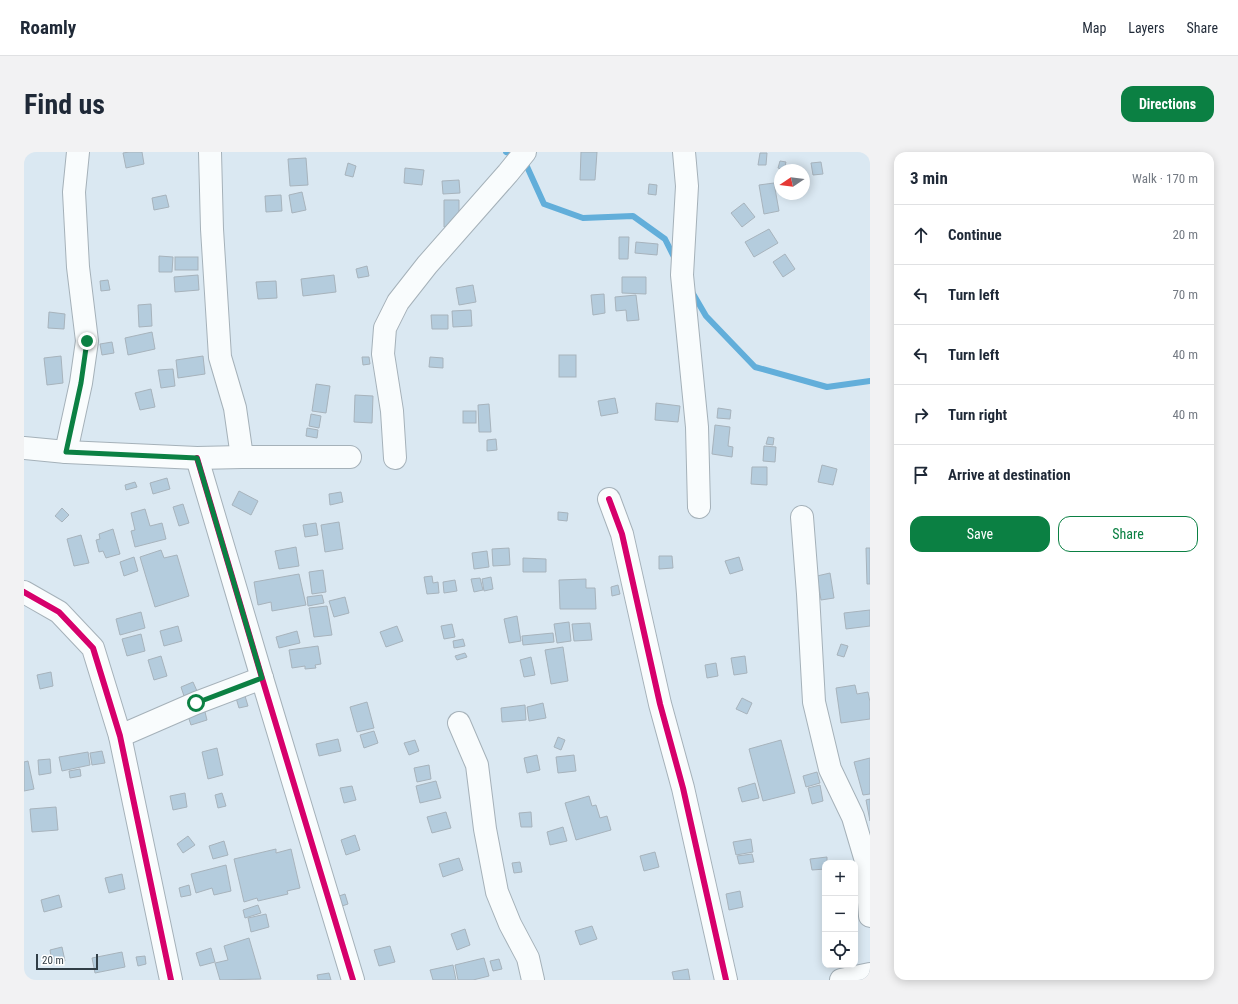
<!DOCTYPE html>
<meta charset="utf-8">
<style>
:root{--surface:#fff;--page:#f2f2f3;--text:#1f2937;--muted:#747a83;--line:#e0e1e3;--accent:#0b8043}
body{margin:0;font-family:"Roboto Condensed",sans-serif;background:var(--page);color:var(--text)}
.controls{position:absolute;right:12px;bottom:12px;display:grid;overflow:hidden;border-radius:8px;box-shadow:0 2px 10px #0003}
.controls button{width:36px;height:36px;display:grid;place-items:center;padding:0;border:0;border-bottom:1px solid var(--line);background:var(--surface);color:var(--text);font:20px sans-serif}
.compass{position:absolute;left:750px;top:12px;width:36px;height:36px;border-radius:50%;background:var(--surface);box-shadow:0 2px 10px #0003;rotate:257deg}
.scale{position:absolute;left:12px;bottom:10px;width:62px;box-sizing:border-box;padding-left:4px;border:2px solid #313e47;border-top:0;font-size:11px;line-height:14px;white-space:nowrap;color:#313e47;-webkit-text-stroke:3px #fff;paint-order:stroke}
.stop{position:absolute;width:12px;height:12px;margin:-9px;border:3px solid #0b8043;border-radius:50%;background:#fff}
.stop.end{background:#0b8043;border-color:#fff;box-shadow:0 1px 4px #0008}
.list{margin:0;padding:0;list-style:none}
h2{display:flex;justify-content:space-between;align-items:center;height:52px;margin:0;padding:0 16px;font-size:17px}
h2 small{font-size:13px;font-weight:400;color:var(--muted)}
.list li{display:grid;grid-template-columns:26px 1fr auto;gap:12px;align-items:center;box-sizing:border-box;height:60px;padding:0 16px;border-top:1px solid var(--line)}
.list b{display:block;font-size:15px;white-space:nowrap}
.list em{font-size:13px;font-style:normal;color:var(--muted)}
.actions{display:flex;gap:8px;padding:12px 16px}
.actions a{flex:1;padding:9px 0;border:1px solid var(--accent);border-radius:12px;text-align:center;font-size:14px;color:var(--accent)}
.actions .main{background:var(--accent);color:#fff}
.icon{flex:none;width:22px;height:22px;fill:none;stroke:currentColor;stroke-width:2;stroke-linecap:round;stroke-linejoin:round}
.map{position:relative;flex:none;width:846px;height:828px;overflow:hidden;border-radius:12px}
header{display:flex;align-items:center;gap:24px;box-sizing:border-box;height:56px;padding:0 20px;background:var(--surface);border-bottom:1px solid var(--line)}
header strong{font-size:19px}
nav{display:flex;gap:22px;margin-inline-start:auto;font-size:14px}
.intro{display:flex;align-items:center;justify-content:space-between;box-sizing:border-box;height:96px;padding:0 24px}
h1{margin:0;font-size:28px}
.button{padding:10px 18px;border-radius:12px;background:var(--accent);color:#fff;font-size:14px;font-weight:700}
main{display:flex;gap:24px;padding:0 24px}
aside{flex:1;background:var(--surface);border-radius:12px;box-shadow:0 2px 10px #0003}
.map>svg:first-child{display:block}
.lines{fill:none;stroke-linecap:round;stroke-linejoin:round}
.stream{stroke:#62aeda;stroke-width:6}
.building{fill:#b4ccdd;stroke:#a7b3bc}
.minor-casing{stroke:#a5b1b9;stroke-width:24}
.minor{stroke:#f9fcfd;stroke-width:22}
.cycleway-casing{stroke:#fff;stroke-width:8}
.cycleway{stroke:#d6006c;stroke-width:6}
.route{stroke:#0b8043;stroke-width:5}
</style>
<header>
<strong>Roamly</strong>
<nav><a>Map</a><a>Layers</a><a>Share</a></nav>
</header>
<div class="intro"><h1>Find us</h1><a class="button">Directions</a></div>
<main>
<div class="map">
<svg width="846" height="828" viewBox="0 0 846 828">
<rect width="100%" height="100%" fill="#dae8f2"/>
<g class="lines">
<g class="stream">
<polyline points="482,0 493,3"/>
<polyline points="500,8 520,52 559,66 609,64 641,87 651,107"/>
<polyline points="668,140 682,164 731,215 803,235 846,229"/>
</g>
</g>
<g class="building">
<polygon points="105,0 118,0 120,12 102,16 99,1"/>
<polygon points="557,0 573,0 571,28 556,28"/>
<polygon points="736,1 743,1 742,13 734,13"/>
<polygon points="282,6 284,33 266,34 264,7"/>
<polygon points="756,9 762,10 760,18 754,16"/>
<polygon points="797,10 799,22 789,23 787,11"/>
<polygon points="324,11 332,14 329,25 321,23"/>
<polygon points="381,16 400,18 398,33 380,31"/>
<polygon points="435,28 436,41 419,42 418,29"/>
<polygon points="750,31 755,59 740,62 735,33"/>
<polygon points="625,32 633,33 632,43 624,42"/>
<polygon points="278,40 282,58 268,61 265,43"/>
<polygon points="142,43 145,55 130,58 128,46"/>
<polygon points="257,43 258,59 242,60 241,44"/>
<polygon points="420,48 435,48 435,74 420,75"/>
<polygon points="720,51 731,65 718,75 707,61"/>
<polygon points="745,77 754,91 730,105 721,90"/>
<polygon points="595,85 605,85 604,107 595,107"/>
<polygon points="612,90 634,92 633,103 611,101"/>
<polygon points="761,102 771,117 759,125 749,110"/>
<polygon points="135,104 149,105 148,120 135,120"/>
<rect x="151" y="105" width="23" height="13"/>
<polygon points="343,114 345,124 334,126 332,117"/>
<polygon points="174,123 175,138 151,140 150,125"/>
<polygon points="310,123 312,140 279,144 277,127"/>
<polygon points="598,125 622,125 622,142 598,141"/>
<polygon points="84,128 86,138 77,139 76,129"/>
<polygon points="252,129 253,146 234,147 232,130"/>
<polygon points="449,133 452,150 435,153 432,136"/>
<polygon points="580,142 581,161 569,163 567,143"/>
<polygon points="612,143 615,168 603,169 602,158 592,159 591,145"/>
<polygon points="127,152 128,174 115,175 114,153"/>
<polygon points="447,158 448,174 429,175 428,159"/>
<polygon points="25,160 41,162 40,177 24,176"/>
<polygon points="407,163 424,163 424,177 408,177"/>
<polygon points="128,180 131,197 104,203 101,186"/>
<polygon points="88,190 90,201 78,203 76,192"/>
<rect x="535" y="203" width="17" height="22"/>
<polygon points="37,204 39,231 23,233 20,206"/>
<polygon points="179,204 181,222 154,226 152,208"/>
<polygon points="338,205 345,205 346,212 339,213"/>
<polygon points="406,205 419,206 419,216 405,215"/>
<polygon points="149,217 151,234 137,236 134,218"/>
<polygon points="292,232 306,234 302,261 288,259"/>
<polygon points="127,237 131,255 116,258 111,241"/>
<polygon points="331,243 349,244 348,271 330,270"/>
<polygon points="591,246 594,261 577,264 574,249"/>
<polygon points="632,251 656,254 654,270 631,268"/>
<polygon points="465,252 467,280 455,280 454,253"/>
<polygon points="694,256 707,258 706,267 693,266"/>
<rect x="439" y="259" width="13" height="12"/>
<polygon points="287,262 297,264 295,276 285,274"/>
<polygon points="691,273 706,275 704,294 709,295 708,305 688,302"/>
<polygon points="283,276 294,278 293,286 282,284"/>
<polygon points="744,285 750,286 749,293 742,292"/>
<polygon points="472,287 473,298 463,299 463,288"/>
<polygon points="740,294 752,295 751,310 739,309"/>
<polygon points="798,313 813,317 809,333 794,330"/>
<polygon points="728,315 743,315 743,333 727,332"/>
<polygon points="143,326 146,337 129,342 126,331"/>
<polygon points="111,330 113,335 102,338 101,333"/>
<polygon points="215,339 234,349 227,363 208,353"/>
<polygon points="317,340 319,350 306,353 305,342"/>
<polygon points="159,352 165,371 155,374 149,355"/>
<polygon points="38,356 45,363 38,370 31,364"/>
<polygon points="121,357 126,374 138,371 142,387 111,395 107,379 111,378 107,361"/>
<polygon points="534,360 544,361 543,369 534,368"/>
<polygon points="315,370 319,397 301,400 297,373"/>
<polygon points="292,371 294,383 281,385 279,373"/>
<polygon points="89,377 96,402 82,406 79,399 75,400 72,388 76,387 75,382"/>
<polygon points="57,383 65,411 50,414 43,387"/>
<polygon points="272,395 275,414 255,417 251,399"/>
<polygon points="485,396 486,413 469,414 468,397"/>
<polygon points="842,396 846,396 846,432 843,432"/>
<polygon points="137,398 140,406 153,403 165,444 131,455 116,405"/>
<polygon points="463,399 465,415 450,417 448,401"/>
<polygon points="635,404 648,404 649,416 635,417"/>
<polygon points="110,405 114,419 100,424 96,410"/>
<polygon points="715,405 719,418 706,422 701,409"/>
<polygon points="499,406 522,407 522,420 499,420"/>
<polygon points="299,418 302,440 288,442 285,420"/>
<polygon points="806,421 810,446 797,448 793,424"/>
<polygon points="275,422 282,453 248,459 247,450 234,453 230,430"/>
<polygon points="408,424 409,431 414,430 415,441 403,442 400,425"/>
<polygon points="467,425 469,437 460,439 458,427"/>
<polygon points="456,426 459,438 450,440 447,427"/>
<polygon points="562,427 562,436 571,436 572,457 536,457 535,428"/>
<polygon points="431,428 433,439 420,441 419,430"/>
<polygon points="594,433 596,442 588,444 587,435"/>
<polygon points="298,443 300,451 284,454 283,445"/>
<polygon points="321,445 325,461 310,465 305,449"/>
<polygon points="303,454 308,483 290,485 285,456"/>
<polygon points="846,458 846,474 822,477 820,461"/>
<polygon points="117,460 121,476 96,483 92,467"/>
<polygon points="493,464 497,489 485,491 480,467"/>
<polygon points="545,470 547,489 533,491 530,472"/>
<polygon points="566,471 568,488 550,489 548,472"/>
<polygon points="428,472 431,485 420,487 417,474"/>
<polygon points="154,474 158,489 140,494 136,479"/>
<polygon points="373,474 379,489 362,495 356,480"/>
<polygon points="273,479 276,491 255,496 252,485"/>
<polygon points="529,481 530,490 499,493 498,484"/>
<polygon points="117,482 121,499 103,504 98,487"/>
<polygon points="439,487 441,494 430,496 429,489"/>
<polygon points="817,492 824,494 820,505 813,503"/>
<polygon points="294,494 297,512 291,513 292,516 281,517 281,514 268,516 265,498"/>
<polygon points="539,495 544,529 527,532 521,498"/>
<polygon points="441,501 443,505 433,508 431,504"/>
<polygon points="137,504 143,524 130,528 124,508"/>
<polygon points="721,504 723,521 710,523 707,506"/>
<polygon points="507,505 511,523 500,525 496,508"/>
<polygon points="692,511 694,524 683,526 681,513"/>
<polygon points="27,520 29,534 16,537 13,523"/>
<polygon points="169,530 173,539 160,544 157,535"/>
<polygon points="831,533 833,542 844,540 846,550 846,567 817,571 812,536"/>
<polygon points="221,544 224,554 215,556 212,546"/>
<polygon points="718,546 728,551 723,562 712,557"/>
<polygon points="343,550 350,576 333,580 326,555"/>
<polygon points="519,551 522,566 505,569 503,555"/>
<polygon points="501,553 502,568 478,570 477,556"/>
<polygon points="180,556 183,568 167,573 163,561"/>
<polygon points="350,579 354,591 340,596 336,583"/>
<polygon points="534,585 541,588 537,598 530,595"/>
<polygon points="314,587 317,599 295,604 292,592"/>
<polygon points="391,588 395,599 385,603 380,591"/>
<polygon points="757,588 771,641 739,649 725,597"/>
<polygon points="193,596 199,623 184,627 178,600"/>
<polygon points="78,599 81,611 68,613 66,601"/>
<polygon points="64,600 66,613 38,619 35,605"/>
<polygon points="513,603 516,618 503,621 500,606"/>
<polygon points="550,603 552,619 534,621 532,605"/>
<polygon points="846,606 846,642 839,643 830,610"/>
<polygon points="26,607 27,621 15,623 14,608"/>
<polygon points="4,609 10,637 0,639 0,610"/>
<polygon points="405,613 407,627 393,630 390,616"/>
<polygon points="56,617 57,624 46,626 45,619"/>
<polygon points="793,620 796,631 782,635 779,624"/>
<polygon points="412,629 417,646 396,651 392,634"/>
<polygon points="731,631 735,646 718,650 714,636"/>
<polygon points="796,633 799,649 788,652 784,636"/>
<polygon points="328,634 332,648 320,651 316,636"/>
<polygon points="161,641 163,655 149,658 146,644"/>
<polygon points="198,641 202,654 194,656 191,643"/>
<polygon points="565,644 568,654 572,653 576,666 583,664 587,678 552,688 541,651"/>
<polygon points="846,647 846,669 842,648"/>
<polygon points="32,655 34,678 8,680 6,657"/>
<polygon points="422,660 427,676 408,681 403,665"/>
<polygon points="507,660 508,675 497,675 495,661"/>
<polygon points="539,675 543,689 526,693 523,680"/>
<polygon points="331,683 336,698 322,703 317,688"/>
<polygon points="164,684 171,693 159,701 153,692"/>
<polygon points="727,687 729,700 712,703 709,690"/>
<polygon points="200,689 204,703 189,707 185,694"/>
<polygon points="252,697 252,701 267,697 276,736 263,739 264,742 234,749 233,746 220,750 210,707"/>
<polygon points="631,700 635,715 620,719 616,704"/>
<polygon points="728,702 730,710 715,712 713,704"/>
<polygon points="803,705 803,711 801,711 801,717 788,718 786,707"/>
<polygon points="435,706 439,718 419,725 415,712"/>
<polygon points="496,710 498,720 490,721 488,711"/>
<polygon points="202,713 207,739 190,743 188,736 172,741 167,722"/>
<polygon points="98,722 101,737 85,741 81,726"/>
<polygon points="165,733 167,743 157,745 155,736"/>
<polygon points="716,739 719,755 705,758 702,742"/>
<polygon points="321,742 324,752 315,755 312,745"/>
<polygon points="35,743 38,755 20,760 17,748"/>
<polygon points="234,753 237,761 221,766 219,758"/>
<polygon points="242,762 245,775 227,780 224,766"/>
<polygon points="568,774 573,787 556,793 551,779"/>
<polygon points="441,777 446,793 433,798 427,782"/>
<polygon points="225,786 237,827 196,828 191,811 204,808 200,794"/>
<polygon points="366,794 371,810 355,814 350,798"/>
<polygon points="38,795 41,809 28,811 26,798"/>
<polygon points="187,796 191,810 176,814 172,801"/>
<polygon points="98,800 101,815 71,821 68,806"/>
<polygon points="121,804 122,812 114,814 112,805"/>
<polygon points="460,806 465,824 449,828 434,828 431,813"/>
<polygon points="475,807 478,817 469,819 466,809"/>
<polygon points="429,813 432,828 409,828 406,818"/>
<polygon points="664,817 666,828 650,828 648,820"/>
<polygon points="305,821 307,828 294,828 293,823"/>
</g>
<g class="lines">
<defs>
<g id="minor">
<polyline points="186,0 188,77 196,205 211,256 218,305"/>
<polyline points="660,0 663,34 658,123 673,275 675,355"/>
<polyline points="0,296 42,300 173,306 218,305 326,305"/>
<polyline points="42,300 57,231 63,189 54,115 50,40 54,0"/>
<polyline points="173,306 238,526 329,828"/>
<polyline points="371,306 368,259 359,202 361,176 374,150 403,113 484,21 501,0"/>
<polyline points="585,347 598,382 636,552 659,636 702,828"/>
<polyline points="778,365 784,442 790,550 806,617 829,665 842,709 846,764"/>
<polyline points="0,440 35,460 69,496 96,584 147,828"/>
<polyline points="435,571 453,613 461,677 473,740 486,772 504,806 509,828"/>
<polyline points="96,584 172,551 238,526"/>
<polyline points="817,828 846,822"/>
</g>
</defs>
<use href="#minor" class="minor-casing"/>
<use href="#minor" class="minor"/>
<defs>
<g id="cycleway">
<polyline points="173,306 238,526 329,828"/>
<polyline points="585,347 598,382 636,552 659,636 702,828"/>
<polyline points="0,440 35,460 69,496 96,584 147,828"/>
</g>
</defs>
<use href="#cycleway" class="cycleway-casing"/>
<use href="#cycleway" class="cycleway"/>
</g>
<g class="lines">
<polyline class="route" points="63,189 57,231 42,300 173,306 238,526 172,551"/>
</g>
</svg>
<div class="controls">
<button>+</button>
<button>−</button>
<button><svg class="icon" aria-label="locate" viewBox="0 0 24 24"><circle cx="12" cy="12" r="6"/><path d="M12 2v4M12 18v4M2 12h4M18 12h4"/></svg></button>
</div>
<svg class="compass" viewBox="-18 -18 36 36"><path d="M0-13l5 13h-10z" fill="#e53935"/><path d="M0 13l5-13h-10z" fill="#747a83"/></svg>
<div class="scale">20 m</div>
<div class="stop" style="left:172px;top:551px"></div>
<div class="stop end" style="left:63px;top:189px"></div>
</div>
<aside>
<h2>3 min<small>Walk · 170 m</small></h2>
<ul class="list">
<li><svg class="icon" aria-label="ahead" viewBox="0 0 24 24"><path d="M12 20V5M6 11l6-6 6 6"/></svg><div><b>Continue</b></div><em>20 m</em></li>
<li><svg class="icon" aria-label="left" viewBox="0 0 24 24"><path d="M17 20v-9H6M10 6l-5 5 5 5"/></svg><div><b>Turn left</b></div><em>70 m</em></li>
<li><svg class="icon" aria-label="left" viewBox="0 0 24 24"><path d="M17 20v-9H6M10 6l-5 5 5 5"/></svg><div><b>Turn left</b></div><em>40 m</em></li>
<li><svg class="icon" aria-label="right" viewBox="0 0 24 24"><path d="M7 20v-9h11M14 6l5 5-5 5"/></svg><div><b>Turn right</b></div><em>40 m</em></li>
<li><svg class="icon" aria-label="arrive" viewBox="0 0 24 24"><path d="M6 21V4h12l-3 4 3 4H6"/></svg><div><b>Arrive at destination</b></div></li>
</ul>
<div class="actions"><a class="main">Save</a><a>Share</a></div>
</aside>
</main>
